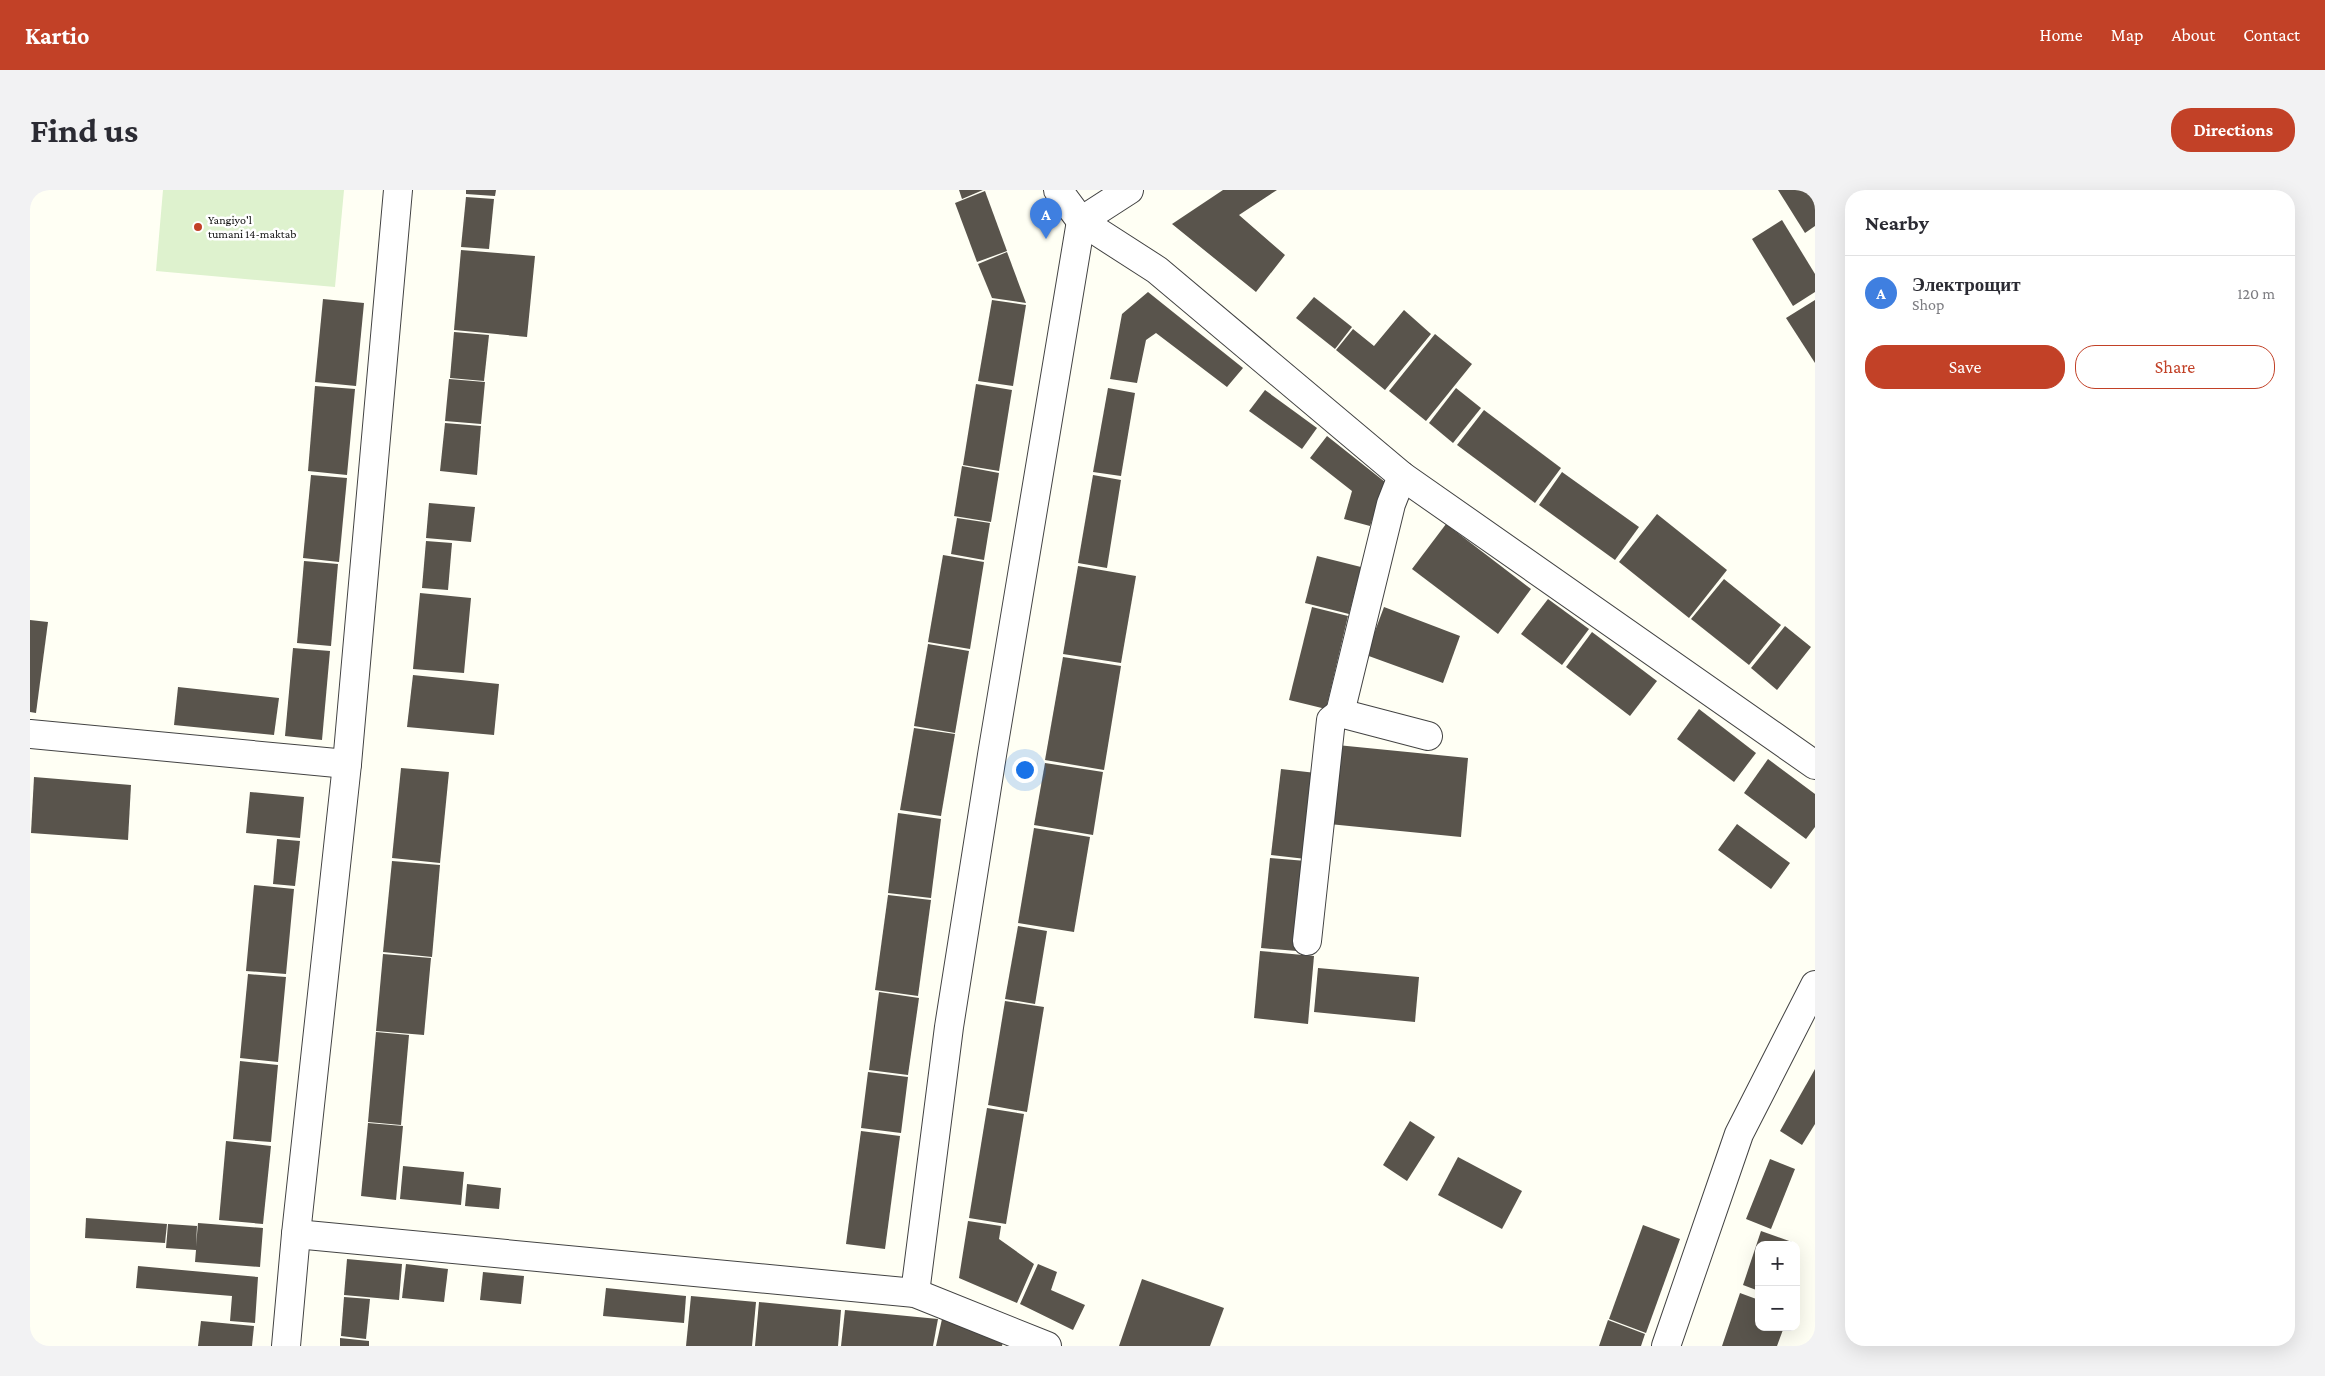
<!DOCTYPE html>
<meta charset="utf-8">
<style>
:root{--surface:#fff;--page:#f2f2f3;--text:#2b2b33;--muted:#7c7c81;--line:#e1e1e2;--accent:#c24127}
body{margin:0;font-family:"Crimson Pro",serif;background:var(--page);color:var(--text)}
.controls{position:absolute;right:15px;bottom:15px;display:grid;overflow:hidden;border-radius:10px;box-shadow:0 5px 20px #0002}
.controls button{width:45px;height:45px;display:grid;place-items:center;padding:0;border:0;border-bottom:1px solid var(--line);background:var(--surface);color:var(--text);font:25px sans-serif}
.you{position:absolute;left:994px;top:579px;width:18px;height:18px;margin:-12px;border:4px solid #fff;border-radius:50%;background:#1a73e8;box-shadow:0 0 0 8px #1a73e833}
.badge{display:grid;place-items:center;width:32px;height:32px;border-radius:50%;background:var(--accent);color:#fff;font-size:16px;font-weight:700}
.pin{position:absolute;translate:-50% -41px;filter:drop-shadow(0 1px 2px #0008)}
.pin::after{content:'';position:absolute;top:26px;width:18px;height:15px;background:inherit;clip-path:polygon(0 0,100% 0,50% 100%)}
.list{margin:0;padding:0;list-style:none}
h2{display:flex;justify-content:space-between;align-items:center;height:65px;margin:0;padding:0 20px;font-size:21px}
h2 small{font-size:16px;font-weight:400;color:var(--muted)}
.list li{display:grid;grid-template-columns:32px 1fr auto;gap:15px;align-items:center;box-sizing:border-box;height:75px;padding:0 20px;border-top:1px solid var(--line)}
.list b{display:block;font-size:19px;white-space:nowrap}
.list p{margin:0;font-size:16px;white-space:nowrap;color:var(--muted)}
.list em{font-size:16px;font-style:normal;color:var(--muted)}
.actions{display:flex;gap:10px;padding:15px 20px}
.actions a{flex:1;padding:11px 0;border:1px solid var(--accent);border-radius:20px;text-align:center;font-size:18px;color:var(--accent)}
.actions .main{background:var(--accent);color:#fff}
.map{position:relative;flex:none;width:1785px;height:1156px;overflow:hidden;border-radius:20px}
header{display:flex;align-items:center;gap:30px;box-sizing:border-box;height:70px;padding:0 25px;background:var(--accent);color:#fff}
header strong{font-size:24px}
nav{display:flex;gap:28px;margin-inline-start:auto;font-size:18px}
.intro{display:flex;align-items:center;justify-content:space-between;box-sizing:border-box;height:120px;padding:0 30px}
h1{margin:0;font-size:35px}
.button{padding:12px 22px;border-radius:20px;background:var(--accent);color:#fff;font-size:18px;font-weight:700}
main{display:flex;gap:30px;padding:0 30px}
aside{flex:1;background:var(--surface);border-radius:20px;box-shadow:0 5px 20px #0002}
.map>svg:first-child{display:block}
.pitch{fill:#def2ce}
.building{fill:#59544c}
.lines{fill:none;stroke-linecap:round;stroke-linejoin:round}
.street-casing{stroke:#434343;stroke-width:30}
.street{stroke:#fff;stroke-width:28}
.poi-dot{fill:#c24127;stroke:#fff;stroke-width:2}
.labels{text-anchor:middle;stroke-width:5;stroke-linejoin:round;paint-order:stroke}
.poi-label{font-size:12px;fill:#101010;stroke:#fff;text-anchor:start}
</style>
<header>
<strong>Kartio</strong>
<nav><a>Home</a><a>Map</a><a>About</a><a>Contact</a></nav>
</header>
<div class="intro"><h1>Find us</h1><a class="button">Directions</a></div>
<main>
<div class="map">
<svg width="1785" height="1156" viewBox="0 0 1785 1156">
<rect width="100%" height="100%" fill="#fffff4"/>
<polygon class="pitch" points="133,0 314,0 305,97 126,81"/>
<g class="building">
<polygon points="436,0 466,0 465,6 436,4"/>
<polygon points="929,0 953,0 932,9"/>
<polygon points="1193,0 1247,0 1209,25 1255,65 1226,102 1142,34"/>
<polygon points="1748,0 1785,0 1785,36 1775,43"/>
<polygon points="955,1 977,61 947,72 925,13"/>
<polygon points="436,7 464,9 459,59 431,57"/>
<polygon points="1752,30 1785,84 1785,102 1763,116 1722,49"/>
<polygon points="431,60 505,66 497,147 424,140"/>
<polygon points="977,62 996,113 962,108 948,74"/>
<polygon points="1118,102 1213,178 1197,197 1126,143 1116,150 1107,193 1080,189 1092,124"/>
<polygon points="1284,107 1322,137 1305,159 1266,128"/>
<polygon points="293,109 334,113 326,196 285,192"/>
<polygon points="962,110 996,115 983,196 948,191"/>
<polygon points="1785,110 1785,173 1756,128"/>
<polygon points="1374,120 1401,144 1355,200 1306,160 1323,139 1344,156"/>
<polygon points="424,142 459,145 454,191 420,188"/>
<polygon points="1405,144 1442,174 1396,231 1359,201"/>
<polygon points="419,189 455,192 451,234 415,231"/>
<polygon points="946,194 982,200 969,281 933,275"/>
<polygon points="285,196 325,199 317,285 278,281"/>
<polygon points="1078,198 1105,203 1091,286 1063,282"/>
<polygon points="1426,198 1451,218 1423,253 1399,233"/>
<polygon points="1235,200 1287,238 1272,259 1219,221"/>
<polygon points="1454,220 1531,278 1505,313 1427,255"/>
<polygon points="415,233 451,236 447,285 410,281"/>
<polygon points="1297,246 1355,292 1340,336 1314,329 1322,301 1280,268"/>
<polygon points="932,276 969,283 961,332 924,326"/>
<polygon points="1532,282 1609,337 1585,370 1509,315"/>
<polygon points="281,285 317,288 309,372 273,368"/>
<polygon points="1063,285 1091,290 1077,378 1048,373"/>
<polygon points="399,313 445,317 441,352 396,348"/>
<polygon points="1627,324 1697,380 1659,428 1589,372"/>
<polygon points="927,328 960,333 954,370 921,364"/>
<polygon points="1416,334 1501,399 1468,444 1382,379"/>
<polygon points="396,351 422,353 418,400 392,398"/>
<polygon points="913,365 954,372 940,459 898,452"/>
<polygon points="1287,366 1331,377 1319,424 1275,413"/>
<polygon points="274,371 308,374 301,456 267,453"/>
<polygon points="1048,376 1106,386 1091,473 1033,464"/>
<polygon points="1694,389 1751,435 1719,475 1661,429"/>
<polygon points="390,403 441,408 434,483 383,479"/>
<polygon points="1518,409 1559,439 1532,475 1491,444"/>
<polygon points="1282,417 1318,426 1296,519 1259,510"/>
<polygon points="1354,417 1430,446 1413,493 1336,465"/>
<polygon points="0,430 18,432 6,523 0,522"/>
<polygon points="1755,436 1781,457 1747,500 1721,478"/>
<polygon points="1562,442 1627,491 1600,526 1536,477"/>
<polygon points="898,454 939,461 925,543 884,536"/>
<polygon points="263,458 300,461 292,550 255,546"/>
<polygon points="1033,467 1091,476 1074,580 1015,570"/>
<polygon points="383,485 469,494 464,545 377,537"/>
<polygon points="148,497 249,508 244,545 144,535"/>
<polygon points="1669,519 1726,563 1704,592 1647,549"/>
<polygon points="884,538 925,544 911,626 870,620"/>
<polygon points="1307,555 1438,568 1431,647 1299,634"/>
<polygon points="1738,569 1785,604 1785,637 1776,649 1714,603"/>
<polygon points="1015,573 1073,582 1063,645 1004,635"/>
<polygon points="371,578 419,582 410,673 362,668"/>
<polygon points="1251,579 1286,583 1276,669 1241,665"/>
<polygon points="4,587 101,595 98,650 1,643"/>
<polygon points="220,602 274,607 270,648 216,643"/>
<polygon points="868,623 911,629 901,708 858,703"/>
<polygon points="1707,634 1760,673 1741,699 1688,660"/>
<polygon points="1004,638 1060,647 1044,742 988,733"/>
<polygon points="247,649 270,651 265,696 243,694"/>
<polygon points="1240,668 1276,671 1267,761 1231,758"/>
<polygon points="362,671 410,675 402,767 353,762"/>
<polygon points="224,695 264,699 256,784 216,781"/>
<polygon points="858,705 901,710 888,806 845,800"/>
<polygon points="988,736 1017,741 1005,814 975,809"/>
<polygon points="1230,761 1284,766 1278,834 1224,828"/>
<polygon points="353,764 401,768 394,845 346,841"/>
<polygon points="1288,778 1389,787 1385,832 1284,822"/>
<polygon points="218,784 256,787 248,872 210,868"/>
<polygon points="849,802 889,808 878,885 839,880"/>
<polygon points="975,811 1014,817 997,922 958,915"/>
<polygon points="346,842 379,845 371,935 338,932"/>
<polygon points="210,871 248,875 241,952 203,949"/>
<polygon points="1785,879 1785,934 1772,955 1750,941"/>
<polygon points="838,882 878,887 871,943 831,938"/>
<polygon points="957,918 994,924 976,1034 939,1028"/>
<polygon points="1380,931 1405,947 1377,991 1353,975"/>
<polygon points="338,933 373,936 366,1010 331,1006"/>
<polygon points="831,941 870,946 855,1059 816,1054"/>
<polygon points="196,951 241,956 233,1034 189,1030"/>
<polygon points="1428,967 1492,1001 1472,1039 1408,1005"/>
<polygon points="1740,969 1765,979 1741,1039 1716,1029"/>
<polygon points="373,976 434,982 431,1015 370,1009"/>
<polygon points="437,994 471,998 469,1019 435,1016"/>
<polygon points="56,1028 137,1034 135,1053 55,1048"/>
<polygon points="938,1031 971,1036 969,1049 1004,1074 987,1113 929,1088"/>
<polygon points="168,1033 233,1038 230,1077 165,1072 166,1060 136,1058 138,1034 167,1036 166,1056"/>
<polygon points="1613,1035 1650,1049 1616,1143 1579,1129"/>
<polygon points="1731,1041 1762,1052 1761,1055 1729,1055 1729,1101 1713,1095"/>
<polygon points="317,1069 372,1074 369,1110 314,1105"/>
<polygon points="376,1074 418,1079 414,1112 372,1108"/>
<polygon points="1008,1074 1027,1082 1021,1100 1055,1115 1043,1140 990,1114"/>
<polygon points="108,1076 228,1087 225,1133 200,1131 202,1106 106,1098"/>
<polygon points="453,1082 494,1086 491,1114 450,1110"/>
<polygon points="1112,1089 1194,1118 1180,1156 1089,1156"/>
<polygon points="576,1098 656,1106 654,1133 573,1126"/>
<polygon points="1710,1103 1729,1110 1729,1137 1754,1137 1747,1156 1692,1156"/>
<polygon points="661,1106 726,1112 722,1156 656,1156"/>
<polygon points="314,1107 340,1109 336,1149 311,1146"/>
<polygon points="729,1112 811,1120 808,1156 725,1156"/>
<polygon points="815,1120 908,1129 903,1156 811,1156"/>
<polygon points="912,1129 973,1152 972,1156 906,1156"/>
<polygon points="1578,1130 1615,1144 1611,1156 1569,1156"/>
<polygon points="171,1131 224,1136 222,1156 168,1156"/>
<polygon points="310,1148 339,1151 339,1156 310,1156"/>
</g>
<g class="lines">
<defs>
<g id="street">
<polyline points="1028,0 1051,31 1127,80 1372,286 1785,575"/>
<polyline points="1372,286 1361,314 1310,523 1398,546"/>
<polyline points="0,544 317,574"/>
<polyline points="1277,751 1301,530 1310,523"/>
<polyline points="266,1044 885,1103 1017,1156"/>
<polyline points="885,1103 919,837 962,565 1051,31 1099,0"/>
<polyline points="256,1156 266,1044 317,574 368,0"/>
<polyline points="1636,1156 1709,944 1785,795"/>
</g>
</defs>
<use href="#street" class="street-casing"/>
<use href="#street" class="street"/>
</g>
<circle class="poi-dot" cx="168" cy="37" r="5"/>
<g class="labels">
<g class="poi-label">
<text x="178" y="34">Yangiyo'l<tspan x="178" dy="14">tumani 14-maktab</tspan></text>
</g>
</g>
</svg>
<div class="controls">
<button>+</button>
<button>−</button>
</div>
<div class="you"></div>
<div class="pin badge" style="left:1016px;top:49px;background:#3f7fe0">A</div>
</div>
<aside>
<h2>Nearby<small></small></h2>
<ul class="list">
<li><span class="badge" style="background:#3f7fe0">A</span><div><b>Электрощит</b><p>Shop</p></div><em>120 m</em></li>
</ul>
<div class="actions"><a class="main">Save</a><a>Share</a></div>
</aside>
</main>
